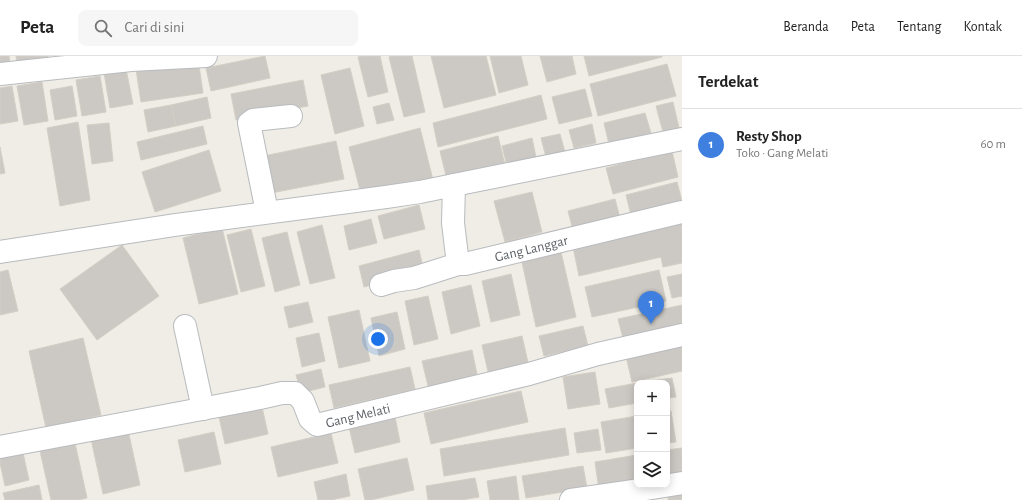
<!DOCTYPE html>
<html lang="id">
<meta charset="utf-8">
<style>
:root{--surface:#fff;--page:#f6f6f6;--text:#222;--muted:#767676;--line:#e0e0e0;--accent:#e93732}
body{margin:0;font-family:"Alegreya Sans",sans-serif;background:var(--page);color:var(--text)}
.controls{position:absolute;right:12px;bottom:12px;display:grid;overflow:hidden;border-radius:8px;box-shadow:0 2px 10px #0003}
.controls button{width:36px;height:36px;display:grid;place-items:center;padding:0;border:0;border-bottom:1px solid var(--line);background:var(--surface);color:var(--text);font:20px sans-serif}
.you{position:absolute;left:378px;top:283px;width:14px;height:14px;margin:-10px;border:3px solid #fff;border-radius:50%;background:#1a73e8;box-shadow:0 0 0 6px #1a73e833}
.badge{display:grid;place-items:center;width:26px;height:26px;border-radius:50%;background:var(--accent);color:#fff;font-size:13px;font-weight:700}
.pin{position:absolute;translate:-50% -33px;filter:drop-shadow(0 1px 2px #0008)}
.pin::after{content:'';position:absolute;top:21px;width:14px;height:12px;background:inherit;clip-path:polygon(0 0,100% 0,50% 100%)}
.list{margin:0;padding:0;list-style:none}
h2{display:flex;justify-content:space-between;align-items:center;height:52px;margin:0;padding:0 16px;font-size:17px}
h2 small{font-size:13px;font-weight:400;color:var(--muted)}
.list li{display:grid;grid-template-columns:26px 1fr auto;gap:12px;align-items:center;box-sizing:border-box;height:72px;padding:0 16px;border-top:1px solid var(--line)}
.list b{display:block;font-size:15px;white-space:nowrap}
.list p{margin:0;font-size:13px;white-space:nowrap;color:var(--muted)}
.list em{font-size:13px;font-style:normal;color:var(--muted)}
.icon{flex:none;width:22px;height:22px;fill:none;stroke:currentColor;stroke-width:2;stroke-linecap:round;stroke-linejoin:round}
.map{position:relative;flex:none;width:682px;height:444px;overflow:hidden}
header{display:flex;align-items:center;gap:24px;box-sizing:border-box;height:56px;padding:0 20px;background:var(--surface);border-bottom:1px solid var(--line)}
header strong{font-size:19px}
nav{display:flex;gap:22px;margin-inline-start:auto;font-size:14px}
.search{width:280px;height:36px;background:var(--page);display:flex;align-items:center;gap:10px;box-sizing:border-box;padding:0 14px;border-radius:8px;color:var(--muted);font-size:15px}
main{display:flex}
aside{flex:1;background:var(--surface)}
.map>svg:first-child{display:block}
.building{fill:#ccc9c4;stroke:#d4cec4}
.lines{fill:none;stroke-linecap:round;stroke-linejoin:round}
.street-casing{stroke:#b8bbbf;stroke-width:24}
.street{stroke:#fff;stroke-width:22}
.labels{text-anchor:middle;stroke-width:3;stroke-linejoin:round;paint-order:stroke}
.street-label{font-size:14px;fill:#5d6166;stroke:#fff}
</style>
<header>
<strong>Peta</strong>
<div class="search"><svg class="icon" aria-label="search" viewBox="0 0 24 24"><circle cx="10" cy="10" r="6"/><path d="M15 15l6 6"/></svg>Cari di sini</div>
<nav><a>Beranda</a><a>Peta</a><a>Tentang</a><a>Kontak</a></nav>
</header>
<main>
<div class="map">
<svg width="682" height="444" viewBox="0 0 682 444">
<rect width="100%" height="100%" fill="#efede5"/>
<g class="building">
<polygon points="0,0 9,0 10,6 0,8"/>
<polygon points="16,0 48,0 49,8 18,13"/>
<polygon points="265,0 270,22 211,35 206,12"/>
<polygon points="362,0 380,0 388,36 368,41 358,1"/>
<polygon points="391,0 412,0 425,56 404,61 389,1"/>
<polygon points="431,0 486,0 496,39 444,52"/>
<polygon points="490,0 521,0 528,29 499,37"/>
<polygon points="540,0 572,0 576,18 547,26"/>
<polygon points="584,0 662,0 662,1 589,20"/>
<polygon points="198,3 203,37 141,46 136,13"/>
<polygon points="667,8 676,40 598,60 590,28"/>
<polygon points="350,12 364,70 335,78 321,19"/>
<polygon points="126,13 133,48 110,52 104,17"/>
<polygon points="100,20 106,56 82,60 76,24"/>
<polygon points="303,24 308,50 236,64 231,38"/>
<polygon points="42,26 48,65 24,69 17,30"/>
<polygon points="12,30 18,65 0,68 0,32"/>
<polygon points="72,30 77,60 55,64 50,34"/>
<polygon points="585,33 592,60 559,68 552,41"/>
<polygon points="541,39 547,63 438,91 433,67"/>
<polygon points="207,41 211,62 176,70 171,49"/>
<polygon points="673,46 679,72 663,76 656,50"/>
<polygon points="389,47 394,64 377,68 373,51"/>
<polygon points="171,49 176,70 148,76 144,54"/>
<polygon points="645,57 651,77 609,88 604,67"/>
<polygon points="78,66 90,144 60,150 47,72"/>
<polygon points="109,67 113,105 92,108 87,69"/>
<polygon points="592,68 596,87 574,92 569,74"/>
<polygon points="203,70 207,88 141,104 137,86"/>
<polygon points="420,72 433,124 362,142 349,91"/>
<polygon points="560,78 565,96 546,101 541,82"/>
<polygon points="498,80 506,113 448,128 440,95"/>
<polygon points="532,82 537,106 508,114 502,90"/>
<polygon points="336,85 344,123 271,137 264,100"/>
<polygon points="0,91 5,117 0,118"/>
<polygon points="209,94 221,135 155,156 142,116"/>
<polygon points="672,95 678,121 613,138 606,112"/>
<polygon points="677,126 682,145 682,151 632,163 626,139"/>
<polygon points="532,136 542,176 505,186 494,145"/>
<polygon points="615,143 621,166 574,178 568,155"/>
<polygon points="419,149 425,173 384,183 378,160"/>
<polygon points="371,163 377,187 349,194 344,170"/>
<polygon points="682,166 682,207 663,211 661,201 579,220 573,191"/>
<polygon points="322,169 335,222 310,228 297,176"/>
<polygon points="222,172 238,238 199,248 183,182"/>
<polygon points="251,173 265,230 241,236 227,179"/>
<polygon points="287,176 300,229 275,236 262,182"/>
<polygon points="122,189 159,240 97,284 60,233"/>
<polygon points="419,194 424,215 364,231 359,210"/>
<polygon points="561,196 576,261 536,271 522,206"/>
<polygon points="8,214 18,255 0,259 0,216"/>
<polygon points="659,214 666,245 592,261 585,231"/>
<polygon points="511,218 520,259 491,266 482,225"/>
<polygon points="682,218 682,240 672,242 667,221"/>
<polygon points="471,229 480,270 451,278 442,236"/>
<polygon points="428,240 438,283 414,289 405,245"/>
<polygon points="308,246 313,266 289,272 284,251"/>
<polygon points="682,249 682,273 624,286 618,263"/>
<polygon points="359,254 370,305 339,312 328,261"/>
<polygon points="397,256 405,293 379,300 371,262"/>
<polygon points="583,270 588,290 544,300 539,280"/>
<polygon points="319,277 325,305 302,311 296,282"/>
<polygon points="522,280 529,311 489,320 482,289"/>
<polygon points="83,282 101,359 46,372 29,295"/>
<polygon points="682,283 682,315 632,326 625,296"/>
<polygon points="472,294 478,323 429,334 422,305"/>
<polygon points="410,311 415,333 334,352 329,329"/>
<polygon points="321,313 325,331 301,337 296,319"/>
<polygon points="595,316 600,348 568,353 563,321"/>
<polygon points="672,322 676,341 667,342 667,327 639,327"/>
<polygon points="637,327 637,347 609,352 605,333"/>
<polygon points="521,335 528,366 431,388 424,357"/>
<polygon points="262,351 268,378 225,388 219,361"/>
<polygon points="667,355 671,355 676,386 667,387"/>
<polygon points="637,360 637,392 606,397 601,366"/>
<polygon points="395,361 400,386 355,397 349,371"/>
<polygon points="565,372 569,399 444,420 440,393"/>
<polygon points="598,373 601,394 577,397 574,377"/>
<polygon points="128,374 140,429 103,438 91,383"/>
<polygon points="214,376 221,408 185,416 178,384"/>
<polygon points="331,377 338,407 278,421 271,391"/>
<polygon points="75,387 87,442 78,444 51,444 40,395"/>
<polygon points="682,392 682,421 667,423 667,394"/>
<polygon points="23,397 29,424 5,430 0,407 0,402"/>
<polygon points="637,399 637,428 599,434 595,406"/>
<polygon points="407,402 414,434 371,444 365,444 358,413"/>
<polygon points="583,410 587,432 526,442 522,420"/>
<polygon points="346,418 350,440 331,444 318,444 314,426"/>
<polygon points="516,420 519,444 490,444 487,425"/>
<polygon points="475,422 479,441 462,444 428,444 426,430"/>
<polygon points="39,429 42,444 5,444 3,437"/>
<polygon points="682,438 682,444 668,444 668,440"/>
</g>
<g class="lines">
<defs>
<g id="street">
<polyline points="0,18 131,4 206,0"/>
<polyline points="454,129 682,83"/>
<polyline points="267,156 249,67 253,64 291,60"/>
<polyline points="0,196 175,169 386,141 420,136 454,129 453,167 458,208"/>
<path id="s1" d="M381 229 394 225 414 222 458 208H465L682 156"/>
<polyline points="185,270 203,353"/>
<path id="s2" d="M0 391 260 342 282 337H295L303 345 310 363 317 369 529 318 598 298 682 279"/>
<polyline points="571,444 627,436 682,427"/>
</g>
</defs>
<use href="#street" class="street-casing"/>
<use href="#street" class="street"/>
</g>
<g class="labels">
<g class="street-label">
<text dy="5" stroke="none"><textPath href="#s1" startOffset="155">Gang Langgar</textPath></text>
<text dy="5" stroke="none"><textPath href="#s2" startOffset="382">Gang Melati</textPath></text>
</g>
</g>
</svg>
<div class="controls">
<button>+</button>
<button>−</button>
<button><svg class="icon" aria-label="layers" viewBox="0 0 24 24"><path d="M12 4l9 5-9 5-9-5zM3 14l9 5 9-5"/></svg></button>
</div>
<div class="you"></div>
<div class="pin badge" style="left:651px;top:268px;background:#3f7fe0">1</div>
</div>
<aside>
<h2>Terdekat<small></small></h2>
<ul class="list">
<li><span class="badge" style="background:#3f7fe0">1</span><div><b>Resty Shop</b><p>Toko · Gang Melati</p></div><em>60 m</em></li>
</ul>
</aside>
</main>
